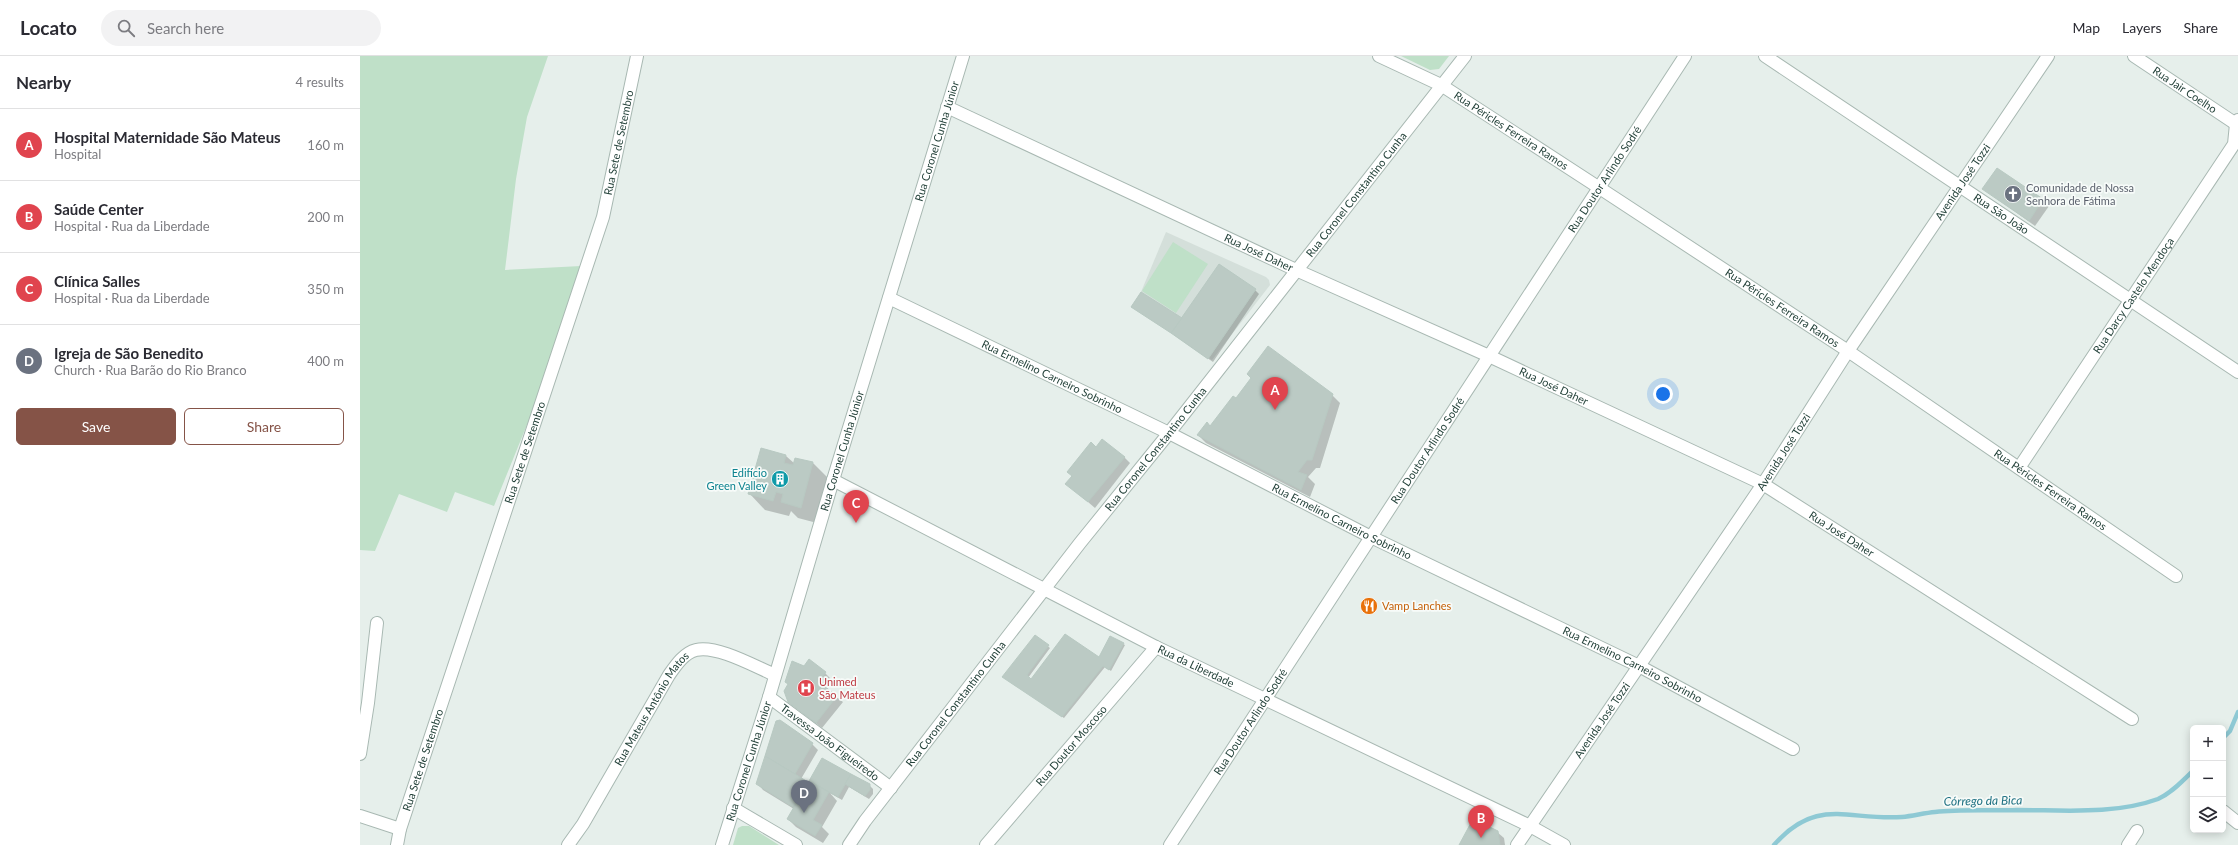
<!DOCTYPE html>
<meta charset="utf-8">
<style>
:root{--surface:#fff;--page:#f2f2f3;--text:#2b2b33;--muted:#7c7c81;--line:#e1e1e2;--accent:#855347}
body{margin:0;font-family:Lato,sans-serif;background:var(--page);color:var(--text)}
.controls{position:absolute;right:12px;bottom:12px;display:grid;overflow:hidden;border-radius:6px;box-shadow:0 2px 10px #0003}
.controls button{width:36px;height:36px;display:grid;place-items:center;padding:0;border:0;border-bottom:1px solid var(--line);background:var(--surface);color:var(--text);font:20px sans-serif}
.you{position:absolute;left:1303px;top:338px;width:14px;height:14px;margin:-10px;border:3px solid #fff;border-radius:50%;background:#1a73e8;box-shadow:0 0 0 6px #1a73e833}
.badge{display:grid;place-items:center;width:26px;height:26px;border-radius:50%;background:var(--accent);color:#fff;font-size:13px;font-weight:700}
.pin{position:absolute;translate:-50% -33px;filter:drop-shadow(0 1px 2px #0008)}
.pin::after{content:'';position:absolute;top:21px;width:14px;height:12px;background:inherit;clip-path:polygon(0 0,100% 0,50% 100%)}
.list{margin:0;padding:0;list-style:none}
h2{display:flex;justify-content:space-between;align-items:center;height:52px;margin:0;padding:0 16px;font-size:17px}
h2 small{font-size:13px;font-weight:400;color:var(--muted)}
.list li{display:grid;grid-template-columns:26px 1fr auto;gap:12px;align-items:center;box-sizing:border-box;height:72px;padding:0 16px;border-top:1px solid var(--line)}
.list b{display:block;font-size:15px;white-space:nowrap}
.list p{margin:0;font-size:13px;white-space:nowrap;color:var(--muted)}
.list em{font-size:13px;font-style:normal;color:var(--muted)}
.actions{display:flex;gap:8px;padding:12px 16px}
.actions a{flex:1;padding:9px 0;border:1px solid var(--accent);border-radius:6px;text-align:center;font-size:14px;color:var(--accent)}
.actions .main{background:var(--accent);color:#fff}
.icon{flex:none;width:22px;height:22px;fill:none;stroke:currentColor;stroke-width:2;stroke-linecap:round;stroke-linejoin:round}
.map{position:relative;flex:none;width:1878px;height:789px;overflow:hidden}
header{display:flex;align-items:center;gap:24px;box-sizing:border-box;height:56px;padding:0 20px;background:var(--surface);border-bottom:1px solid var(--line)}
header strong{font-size:19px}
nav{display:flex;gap:22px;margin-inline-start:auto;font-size:14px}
.search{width:280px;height:36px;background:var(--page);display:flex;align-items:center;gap:10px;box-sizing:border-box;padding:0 14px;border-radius:22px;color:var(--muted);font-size:15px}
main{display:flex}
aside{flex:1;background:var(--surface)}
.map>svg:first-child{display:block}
.built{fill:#d4dfda}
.green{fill:#bfe0c8}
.shadow{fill:#0003}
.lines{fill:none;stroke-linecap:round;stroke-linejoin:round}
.stream{stroke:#8ec9d4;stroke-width:4.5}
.building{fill:#bbcac4;stroke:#b8c9c2}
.minor-casing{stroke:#a8b8b2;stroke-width:14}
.minor{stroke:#fff;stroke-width:12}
.labels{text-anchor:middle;stroke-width:3.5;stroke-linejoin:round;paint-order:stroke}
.street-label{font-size:11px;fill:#24423a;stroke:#f7fbf9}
.worship-label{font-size:11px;fill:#5b616d;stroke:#f7fbf9;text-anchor:start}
.culture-label{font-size:11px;fill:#0d838f;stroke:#f7fbf9;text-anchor:end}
.food-label{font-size:11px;fill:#c56008;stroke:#f7fbf9;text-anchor:start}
.health-label{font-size:11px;fill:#be3a42;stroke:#f7fbf9;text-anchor:start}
.water-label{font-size:12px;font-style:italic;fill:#1c6f80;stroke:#f7fbf9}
</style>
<header>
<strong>Locato</strong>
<div class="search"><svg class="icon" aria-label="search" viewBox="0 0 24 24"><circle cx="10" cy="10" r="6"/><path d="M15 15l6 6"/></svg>Search here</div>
<nav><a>Map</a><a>Layers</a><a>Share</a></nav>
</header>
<main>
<aside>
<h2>Nearby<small>4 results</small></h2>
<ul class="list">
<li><span class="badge" style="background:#e0444e">A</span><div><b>Hospital Maternidade São Mateus</b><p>Hospital</p></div><em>160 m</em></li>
<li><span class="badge" style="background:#e0444e">B</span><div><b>Saúde Center</b><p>Hospital · Rua da Liberdade</p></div><em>200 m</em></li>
<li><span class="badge" style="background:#e0444e">C</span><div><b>Clínica Salles</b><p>Hospital · Rua da Liberdade</p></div><em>350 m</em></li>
<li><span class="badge" style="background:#6b7280">D</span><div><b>Igreja de São Benedito</b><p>Church · Rua Barão do Rio Branco</p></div><em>400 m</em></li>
</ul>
<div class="actions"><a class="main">Save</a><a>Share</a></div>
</aside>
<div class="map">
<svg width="1878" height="789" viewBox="0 0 1878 789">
<rect width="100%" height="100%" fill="#e6efeb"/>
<polygon class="built" points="806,176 906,221 909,224 910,229 852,304 771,251 781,236"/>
<g class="green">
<polygon points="0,0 188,0 167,61 156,123 145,214 221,210 177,344 134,450 95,436 87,456 39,438 15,495 0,494"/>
<polygon points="1041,0 1089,0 1079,13 1070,14"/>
<polygon points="813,186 848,208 816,257 782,235"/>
<polygon points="382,770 389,770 419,789 373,789 378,772"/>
</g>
<g class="shadow">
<polygon points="1637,113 1689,150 1675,170 1624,133"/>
<polygon points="895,234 899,238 853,306 814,279 821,263"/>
<polygon points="972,339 980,347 960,412 956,412 948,421 955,428 950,441 846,387 838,379 850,371 876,344"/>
<polygon points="402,393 426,400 435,408 436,403 453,407 469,423 457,467 438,462 431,455 429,460 405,454 389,437"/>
<polygon points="764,401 770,407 735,452 707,428"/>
<polygon points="675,580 690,592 668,622 671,625 740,603 763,588 765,589 751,615 745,611 704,662 645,622"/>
<polygon points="444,612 465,617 471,623 465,632 483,646 462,672 429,646"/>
<polygon points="417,666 452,688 458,694 441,723 449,727 450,724 509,729 513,733 513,738 509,743 489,731 482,744 470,737 477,745 462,771 469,778 463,787 436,771 428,763 434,753 403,734 397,727"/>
<polygon points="1137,776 1144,782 1145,789 1100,789"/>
</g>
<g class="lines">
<g class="stream">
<polyline points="1863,682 1870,675 1878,656"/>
<path d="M1414 789C1457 740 1488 765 1542 761 1553 760 1564 757 1575 756 1602 753 1630 755 1657 754 1703 754 1754 759 1798 743 1812 737 1822 725 1833 715"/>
</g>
</g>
<g class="building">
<polygon points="1637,112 1683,143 1669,165 1622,133"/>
<polygon points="859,208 896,233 848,303 811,277"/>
<polygon points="781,236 822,262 811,277 771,251"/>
<polygon points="908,290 973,338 952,404 947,404 938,416 947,419 941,434 837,379 847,366 850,370 873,340 876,342 891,322 887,318"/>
<polygon points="742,383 765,401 728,446 705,428 712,420 707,416 731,386 736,391"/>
<polygon points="401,392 426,399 424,407 433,409 435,402 453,406 441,452 421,446 423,438 416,436 413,445 388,438"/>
<polygon points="705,578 739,601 750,580 764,587 749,614 743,610 702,661 642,621 675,579 689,589 667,619 671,623"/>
<polygon points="449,603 466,616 459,626 477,640 456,667 428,646 424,635 428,628 425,626 432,605 444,610"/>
<polygon points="420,664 453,687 435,718 405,700 416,665"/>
<polygon points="405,700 448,726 433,751 396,728"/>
<polygon points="462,702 491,718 478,741 449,725"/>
<polygon points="491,718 510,728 510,734 505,740 485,728"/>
<polygon points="449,725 469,736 453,764 462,769 455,780 427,763"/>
<polygon points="1113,763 1138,775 1140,789 1099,789"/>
</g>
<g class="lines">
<defs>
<g id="minor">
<path id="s1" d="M1019 0 1081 29 1238 131 1488 295 1816 520"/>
<path id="s2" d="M1405 0 1878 316"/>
<path id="s3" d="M1774 0 1876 68"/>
<path id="s4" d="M587 51 936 214 1129 300 1403 428 1772 663"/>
<path id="s5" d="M529 242 809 377 1011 481 1279 610 1433 693"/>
<path id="s6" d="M1659 412 1874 88 1876 68 1878 64"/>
<path id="s7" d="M473 424 796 591 1170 770 1204 789"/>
<path id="s8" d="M409 641 531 732"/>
<polyline points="0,698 8,647 17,567"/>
<polyline points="373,752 436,789"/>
<polyline points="1863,755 1878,767"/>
<polyline points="0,760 40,773"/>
<path id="s9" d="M37 789 40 773 243 161 277 0"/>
<path id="s10" d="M208 789 223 768 309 619C316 609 324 597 336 594 357 589 394 610 415 619"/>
<path id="s11" d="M362 789 409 641 473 424 603 0"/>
<path id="s12" d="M489 789 505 765 720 487 809 377 1105 0"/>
<path id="s13" d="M626 789 796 591"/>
<path id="s14" d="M810 789 1325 0"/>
<path id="s15" d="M1157 789 1403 428 1488 295 1688 0"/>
<polyline points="1768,789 1777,775"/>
</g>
</defs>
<use href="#minor" class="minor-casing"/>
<use href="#minor" class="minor"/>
</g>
<defs>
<symbol id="church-disc" viewBox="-11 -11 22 22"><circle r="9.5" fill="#6b7280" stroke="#f7fbf9"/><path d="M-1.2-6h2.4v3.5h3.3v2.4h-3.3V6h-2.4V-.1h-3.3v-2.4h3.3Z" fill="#fff"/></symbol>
<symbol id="building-disc" viewBox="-11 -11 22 22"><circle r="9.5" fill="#0f9aa8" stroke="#f7fbf9"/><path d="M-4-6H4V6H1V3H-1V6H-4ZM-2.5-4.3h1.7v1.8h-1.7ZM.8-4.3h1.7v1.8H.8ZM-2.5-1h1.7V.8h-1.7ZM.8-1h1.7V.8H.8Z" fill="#fff"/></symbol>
<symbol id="restaurant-disc" viewBox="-11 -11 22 22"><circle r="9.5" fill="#e8710a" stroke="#f7fbf9"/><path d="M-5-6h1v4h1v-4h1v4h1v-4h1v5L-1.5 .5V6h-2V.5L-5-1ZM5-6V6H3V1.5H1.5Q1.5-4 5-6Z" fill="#fff"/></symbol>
<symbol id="hospital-disc" viewBox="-11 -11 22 22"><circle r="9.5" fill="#e0444e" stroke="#f7fbf9"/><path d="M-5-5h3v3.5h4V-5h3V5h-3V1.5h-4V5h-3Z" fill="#fff"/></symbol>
</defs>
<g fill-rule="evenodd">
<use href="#church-disc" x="1643" y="128" width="20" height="20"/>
<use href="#building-disc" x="410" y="413" width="20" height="20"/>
<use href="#restaurant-disc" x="999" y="540" width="20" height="20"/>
<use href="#hospital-disc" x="436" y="622" width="20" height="20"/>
</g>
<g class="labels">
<g class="street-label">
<text dy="4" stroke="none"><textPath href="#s3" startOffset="61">Rua Jair Coelho</textPath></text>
<text dy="4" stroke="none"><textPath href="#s1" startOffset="152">Rua Péricles Ferreira Ramos</textPath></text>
<text dy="4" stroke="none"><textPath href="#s11" startOffset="736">Rua Coronel Cunha Júnior</textPath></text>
<text dy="4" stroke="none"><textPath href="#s9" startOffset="737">Rua Sete de Setembro</textPath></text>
<text dy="4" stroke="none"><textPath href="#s14" startOffset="795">Rua Doutor Arlindo Sodré</textPath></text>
<text dy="4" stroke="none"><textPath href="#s15" startOffset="799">Avenida José Tozzi</textPath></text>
<text dy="4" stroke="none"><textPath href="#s12" startOffset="825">Rua Coronel Constantino Cunha</textPath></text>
<text dy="4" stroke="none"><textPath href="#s2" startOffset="284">Rua São João</textPath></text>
<text dy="4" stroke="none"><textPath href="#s4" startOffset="344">Rua José Daher</textPath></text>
<text dy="4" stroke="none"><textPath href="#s6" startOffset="207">Rua Darcy Castelo Mendoça</textPath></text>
<text dy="4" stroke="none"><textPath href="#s1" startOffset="476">Rua Péricles Ferreira Ramos</textPath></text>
<text dy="4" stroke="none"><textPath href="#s5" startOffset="181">Rua Ermelino Carneiro Sobrinho</textPath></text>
<text dy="4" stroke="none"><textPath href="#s4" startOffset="668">Rua José Daher</textPath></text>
<text dy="4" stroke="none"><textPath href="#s12" startOffset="501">Rua Coronel Constantino Cunha</textPath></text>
<text dy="4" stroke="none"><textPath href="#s11" startOffset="412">Rua Coronel Cunha Júnior</textPath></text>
<text dy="4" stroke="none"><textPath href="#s14" startOffset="471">Rua Doutor Arlindo Sodré</textPath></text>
<text dy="4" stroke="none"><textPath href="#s15" startOffset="475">Avenida José Tozzi</textPath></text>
<text dy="4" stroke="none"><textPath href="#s9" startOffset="413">Rua Sete de Setembro</textPath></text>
<text dy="4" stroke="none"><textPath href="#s1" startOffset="800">Rua Péricles Ferreira Ramos</textPath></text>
<text dy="4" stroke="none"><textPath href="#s5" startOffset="505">Rua Ermelino Carneiro Sobrinho</textPath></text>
<text dy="4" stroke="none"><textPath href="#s4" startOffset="992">Rua José Daher</textPath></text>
<text dy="4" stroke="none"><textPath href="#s5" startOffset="829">Rua Ermelino Carneiro Sobrinho</textPath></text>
<text dy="4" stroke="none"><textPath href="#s7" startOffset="408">Rua da Liberdade</textPath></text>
<text dy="4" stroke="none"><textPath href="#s12" startOffset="177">Rua Coronel Constantino Cunha</textPath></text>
<text dy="4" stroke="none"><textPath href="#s10" startOffset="160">Rua Mateus Antônio Matos</textPath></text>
<text dy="4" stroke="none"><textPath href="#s15" startOffset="151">Avenida José Tozzi</textPath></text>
<text dy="4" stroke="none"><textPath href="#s14" startOffset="147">Rua Doutor Arlindo Sodré</textPath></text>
<text dy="4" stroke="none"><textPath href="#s8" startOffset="76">Travessa João Figueiredo</textPath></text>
<text dy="4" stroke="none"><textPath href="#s13" startOffset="131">Rua Doutor Moscoso</textPath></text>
<text dy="4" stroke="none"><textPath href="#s9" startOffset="89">Rua Sete de Setembro</textPath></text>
<text dy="4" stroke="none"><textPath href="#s11" startOffset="88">Rua Coronel Cunha Júnior</textPath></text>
</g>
<g class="worship-label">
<text x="1666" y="136">Comunidade de Nossa<tspan x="1666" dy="13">Senhora de Fátima</tspan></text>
</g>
<g class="culture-label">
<text x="407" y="421">Edifício<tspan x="407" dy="13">Green Valley</tspan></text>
</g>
<g class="food-label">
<text x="1022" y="554">Vamp Lanches</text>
</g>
<g class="health-label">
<text x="459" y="630">Unimed<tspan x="459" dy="13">São Mateus</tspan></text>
</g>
<g class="water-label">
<text transform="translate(1623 745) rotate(-1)" y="4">Córrego da Bica</text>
</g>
</g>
</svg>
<div class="controls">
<button>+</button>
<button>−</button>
<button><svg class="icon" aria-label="layers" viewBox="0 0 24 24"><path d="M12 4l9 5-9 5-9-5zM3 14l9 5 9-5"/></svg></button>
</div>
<div class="you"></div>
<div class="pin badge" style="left:915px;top:354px;background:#e0444e">A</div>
<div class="pin badge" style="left:1121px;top:782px;background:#e0444e">B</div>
<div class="pin badge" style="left:496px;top:467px;background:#e0444e">C</div>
<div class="pin badge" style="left:444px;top:757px;background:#6b7280">D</div>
</div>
</main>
